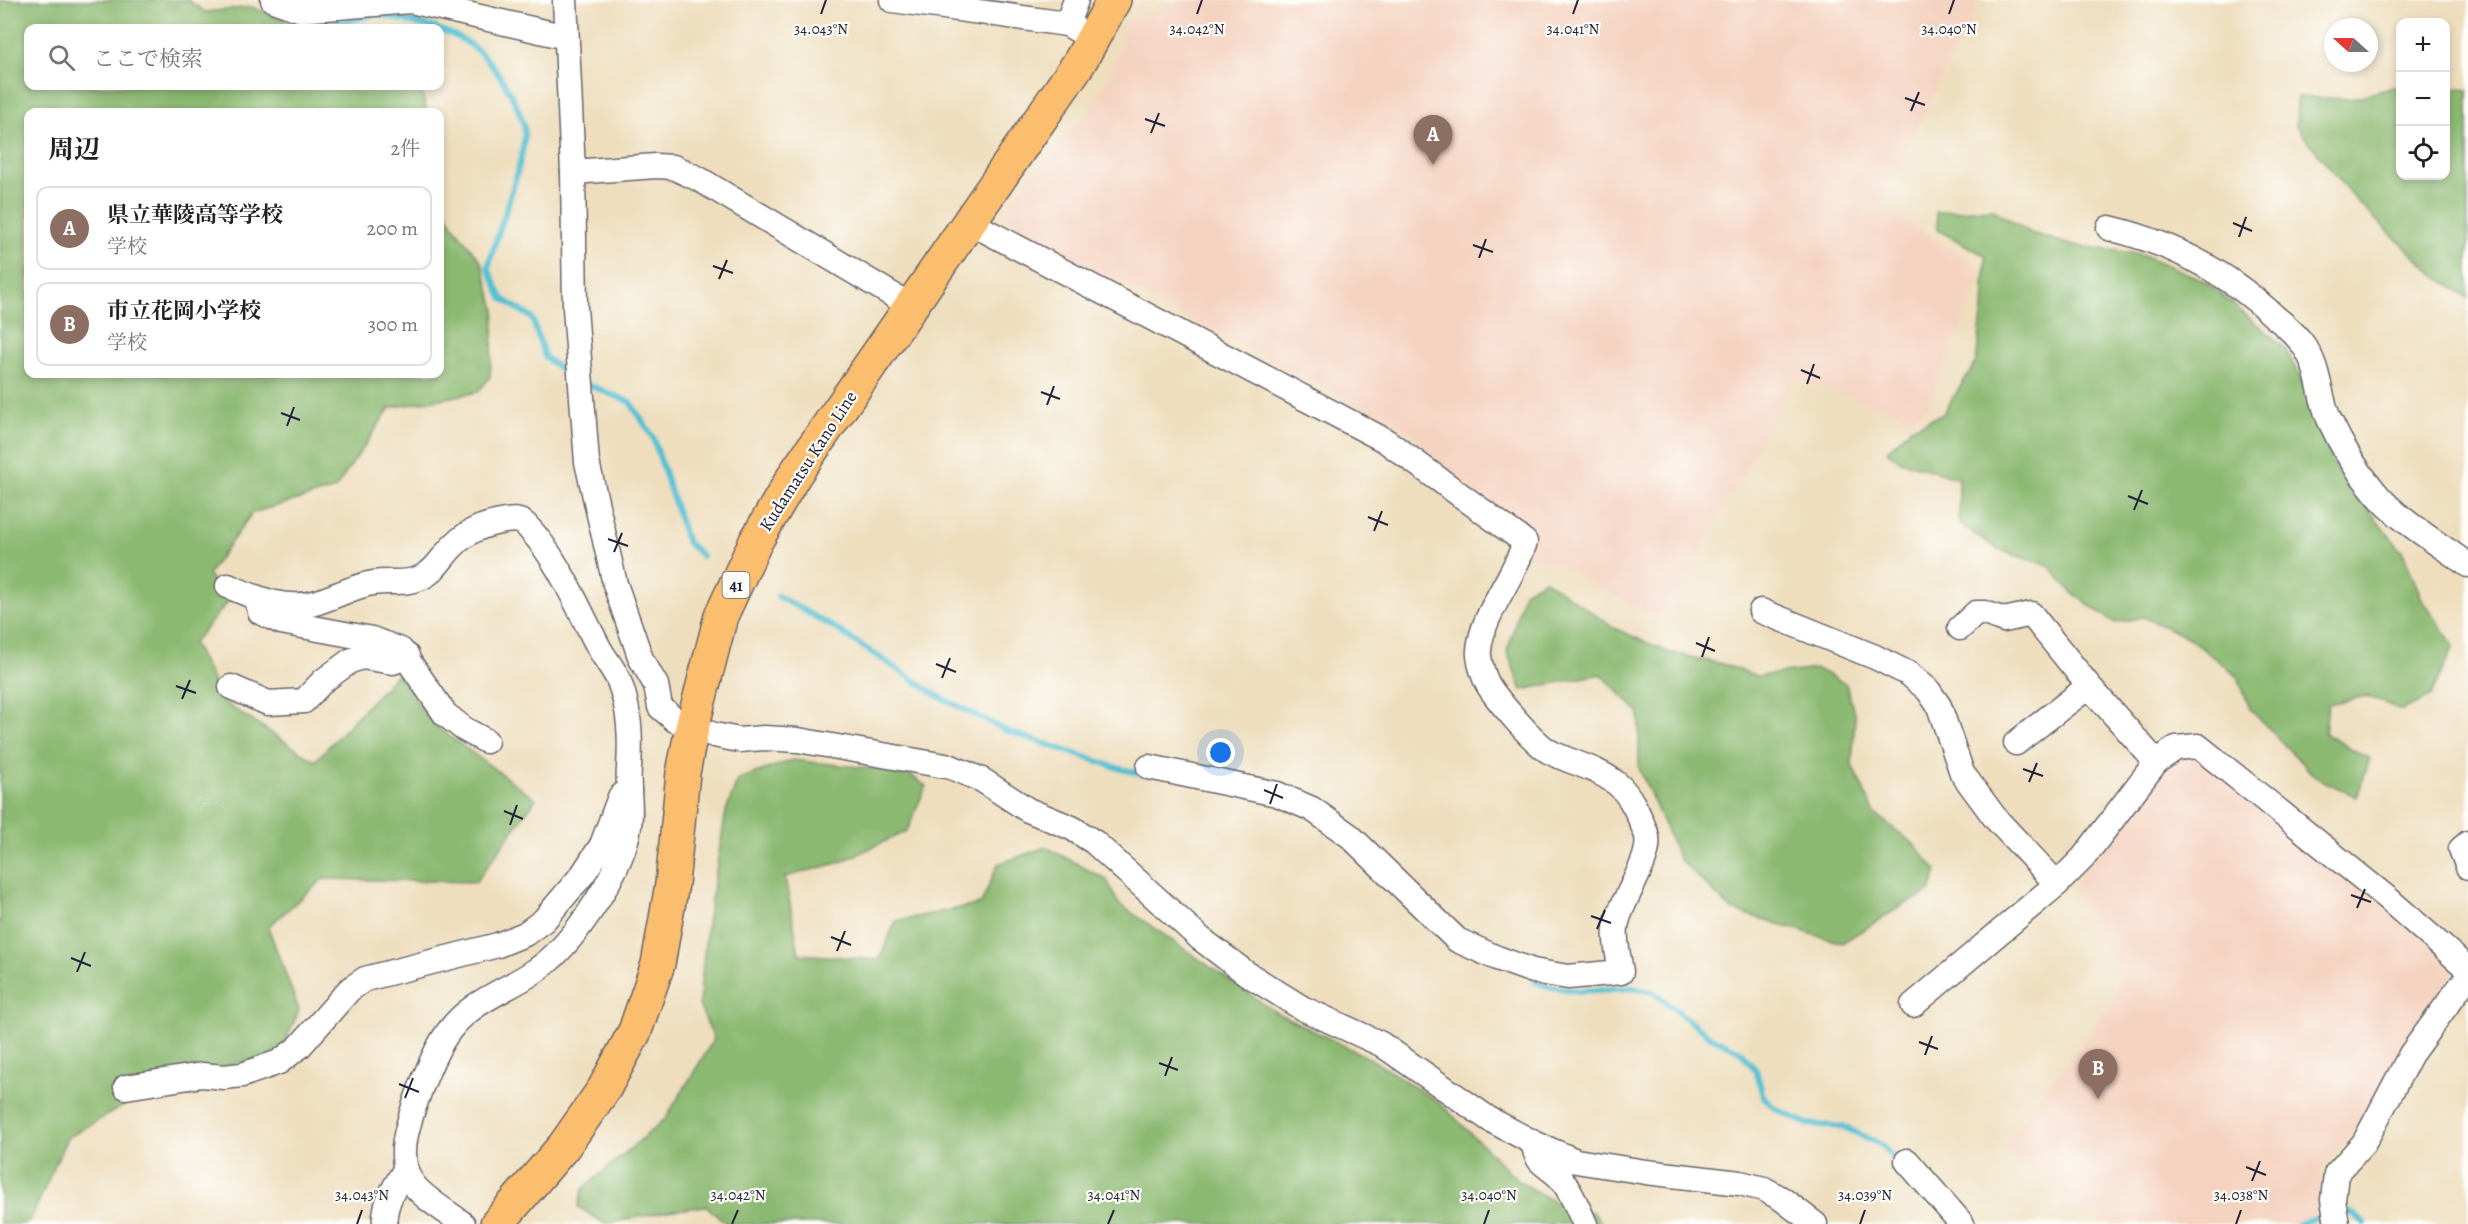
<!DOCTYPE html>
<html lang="ja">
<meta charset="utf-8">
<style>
:root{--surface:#fff;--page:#f6f6f6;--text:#222;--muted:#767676;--line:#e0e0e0;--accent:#1f6fb2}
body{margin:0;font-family:Alegreya,"Noto Serif JP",serif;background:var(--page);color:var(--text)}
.controls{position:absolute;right:18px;top:18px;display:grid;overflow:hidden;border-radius:12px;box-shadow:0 3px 9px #0003}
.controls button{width:54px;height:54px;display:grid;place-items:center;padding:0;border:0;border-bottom:2px solid var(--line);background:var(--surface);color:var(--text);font:30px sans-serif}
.compass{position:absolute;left:2324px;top:18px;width:54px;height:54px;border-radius:50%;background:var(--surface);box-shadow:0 3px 9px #0003;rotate:291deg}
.you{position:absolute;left:1221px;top:753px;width:21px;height:21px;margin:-15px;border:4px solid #fff;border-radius:50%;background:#1a73e8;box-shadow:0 0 0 9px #1a73e833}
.badge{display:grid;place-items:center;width:39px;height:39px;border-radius:50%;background:var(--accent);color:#fff;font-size:20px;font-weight:700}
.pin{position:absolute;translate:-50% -50px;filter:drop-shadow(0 2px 3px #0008)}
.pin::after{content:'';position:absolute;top:32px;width:21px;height:18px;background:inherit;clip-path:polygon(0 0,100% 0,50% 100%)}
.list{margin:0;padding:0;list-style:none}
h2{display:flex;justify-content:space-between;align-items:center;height:78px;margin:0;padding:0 24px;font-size:26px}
h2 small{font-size:20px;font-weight:400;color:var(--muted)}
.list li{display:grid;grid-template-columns:39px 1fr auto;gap:18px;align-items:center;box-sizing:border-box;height:84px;margin:0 12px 12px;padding:0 12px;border:2px solid var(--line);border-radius:12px}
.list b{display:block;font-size:22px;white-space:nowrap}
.list p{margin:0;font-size:20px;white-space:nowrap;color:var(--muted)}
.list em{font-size:20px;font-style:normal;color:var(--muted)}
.icon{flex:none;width:33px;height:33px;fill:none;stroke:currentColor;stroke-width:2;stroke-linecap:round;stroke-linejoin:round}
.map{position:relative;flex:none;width:2468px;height:1224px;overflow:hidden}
.search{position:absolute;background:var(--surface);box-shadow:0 3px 9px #0003;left:24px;top:24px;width:420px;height:66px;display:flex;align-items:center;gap:15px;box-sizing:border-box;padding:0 21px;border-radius:12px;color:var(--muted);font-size:22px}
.panel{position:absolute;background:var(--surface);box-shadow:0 3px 9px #0003;left:24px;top:108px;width:420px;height:270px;border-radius:12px}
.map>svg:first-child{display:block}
.built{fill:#f5d3c1}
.forest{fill:#8cb972;stroke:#576e56;stroke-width:1.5}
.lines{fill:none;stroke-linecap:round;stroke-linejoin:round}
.stream{stroke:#57c0d3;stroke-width:6}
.minor-casing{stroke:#696469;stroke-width:27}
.primary-casing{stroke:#696469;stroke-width:36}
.minor{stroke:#fff;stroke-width:24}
.primary{stroke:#fbbd6e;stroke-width:33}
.ticks{fill:none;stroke:#22223b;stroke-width:2}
.labels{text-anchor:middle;stroke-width:4.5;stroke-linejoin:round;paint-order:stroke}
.shield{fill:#fdfcf7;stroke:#646373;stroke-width:1.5}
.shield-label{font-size:16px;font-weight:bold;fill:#22223b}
.street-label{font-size:18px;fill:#22223b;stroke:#fdfcf7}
.ticks-label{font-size:15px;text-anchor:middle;fill:#22223b;stroke:#fdfcf7;stroke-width:4.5;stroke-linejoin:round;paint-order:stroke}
</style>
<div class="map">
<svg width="2468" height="1224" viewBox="0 0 2468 1224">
<rect width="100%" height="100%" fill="#fdfcf7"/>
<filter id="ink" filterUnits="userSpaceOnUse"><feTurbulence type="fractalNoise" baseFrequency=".0167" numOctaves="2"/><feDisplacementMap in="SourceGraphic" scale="12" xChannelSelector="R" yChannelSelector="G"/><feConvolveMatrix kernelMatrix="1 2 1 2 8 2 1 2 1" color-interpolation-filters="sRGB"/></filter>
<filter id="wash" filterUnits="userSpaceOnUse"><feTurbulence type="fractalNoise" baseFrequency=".008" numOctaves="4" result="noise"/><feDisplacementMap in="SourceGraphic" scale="24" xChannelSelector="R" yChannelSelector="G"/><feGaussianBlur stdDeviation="1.35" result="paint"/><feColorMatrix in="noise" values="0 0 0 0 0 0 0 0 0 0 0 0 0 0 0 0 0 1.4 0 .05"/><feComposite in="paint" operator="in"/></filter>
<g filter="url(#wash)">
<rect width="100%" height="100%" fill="#eedebe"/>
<g class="built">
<polygon points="1183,0 1980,0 1879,204 1984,270 1929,404 1915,418 1795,379 1664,617 1647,613 1560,566 1529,556 1414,450 1417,435 1014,229 1007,214 1010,200 1085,117 1110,77 1128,19"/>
<polygon points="2201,757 2452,962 2450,981 2401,1051 2358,1128 2320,1169 2326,1224 2104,1224 2001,1148 2115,999 2116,967 2073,886 2167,761"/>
</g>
<g class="forest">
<polygon points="0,0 188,0 205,12 252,7 303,28 28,28 28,86 420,86 427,112 28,112 28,374 440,374 440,201 455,228 481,261 495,309 490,377 478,392 390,408 335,489 252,513 208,574 228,602 193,643 225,703 315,761 397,674 434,725 536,799 476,882 323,879 268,927 299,1010 280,1055 179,1074 67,1138 31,1219 26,1224 0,1224"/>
<polygon points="2394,87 2400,87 2400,176 2446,176 2446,88 2468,90 2468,298 2436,276 2358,203 2296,126 2297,97 2350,99"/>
<polygon points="1992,209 2031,233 2071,245 2141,254 2205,281 2285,348 2319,415 2339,472 2403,553 2422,599 2454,646 2430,697 2402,710 2366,696 2328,704 2325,734 2370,759 2357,797 2315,777 2250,709 2238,677 2189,638 2143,617 2115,623 2072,593 2049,566 1999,550 1959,523 1959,479 1901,461 1887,451 1911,428 1943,414 1976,362 1983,308 1986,256 1938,230 1936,212"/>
<polygon points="1545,580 1616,629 1668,652 1722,664 1757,676 1817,669 1846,684 1855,716 1852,765 1875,814 1914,844 1937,871 1930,892 1903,905 1842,943 1732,910 1679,859 1639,768 1639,713 1601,674 1522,690 1507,652 1524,592"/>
<polygon points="793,760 906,772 926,786 907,831 841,862 785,877 799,954 879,960 896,921 981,904 998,864 1046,847 1107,880 1118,903 1277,1013 1371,1059 1441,1104 1519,1181 1558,1204 1594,1213 1602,1224 727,1224 706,1206 668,1211 605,1224 578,1207 583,1189 666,1118 714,1039 699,1005 707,923 726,811 738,779"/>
</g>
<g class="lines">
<g class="stream">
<polyline points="316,14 321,22 344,22 377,14 436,28"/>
<path d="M440 30C464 37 483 52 497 72 508 88 519 107 524 126 530 148 495 239 488 268L502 298 532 318 545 357 568 375"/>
<polyline points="589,385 630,402 653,437 687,542 702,556"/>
<polyline points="778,596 835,628 938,696 1007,731 1121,769 1147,775"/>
<polyline points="1535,982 1547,986 1578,991 1632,988 1653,992 1709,1036 1740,1051 1756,1070 1763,1096 1774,1108 1807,1124 1844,1127 1882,1145 1900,1167"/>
<polyline points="2340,1211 2354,1214 2365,1224"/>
<polyline points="2299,1224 2330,1214"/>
</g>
</g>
</g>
<g filter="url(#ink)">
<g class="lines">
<defs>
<g id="minor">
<polyline points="273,0 301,10 411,1 566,37"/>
<polyline points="565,0 573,172 575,308 587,462 615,584 641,659 656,685 660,707 675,720 714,735 739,740 764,738 798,740 951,767 982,780 1028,810 1072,828 1094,842 1201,939 1246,973 1302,1008 1381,1044 1489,1119 1534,1143 1576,1161 1646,1172 1740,1183 1764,1189 1782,1199 1815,1224"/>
<polyline points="892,0 1067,24 1093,39"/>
<polyline points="1067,24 1076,0"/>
<polyline points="573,172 656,166 673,167 699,179 911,306"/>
<path d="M969 222 1386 441 1525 542C1514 578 1482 614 1479 650 1478 659 1483 674 1486 681 1493 696 1536 745 1550 752 1572 763 1597 768 1616 783 1631 795 1639 815 1646 833 1655 857 1620 899 1616 927 1614 941 1619 957 1621 972L1568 977 1533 971 1497 958 1457 940 1350 836 1312 809 1277 794 1149 767"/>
<path d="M2109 228C2172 243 2227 272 2275 317 2285 325 2297 335 2304 346 2319 366 2319 396 2329 419 2340 443 2357 471 2375 492 2400 522 2437 542 2468 565"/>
<path d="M228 586C256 598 286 612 318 602 336 596 355 586 373 583 390 580 404 585 420 578 435 572 442 557 453 546 469 530 483 525 505 521 513 520 520 519 526 525 558 558 577 606 598 646 604 658 614 669 619 681 630 710 631 737 629 768 627 789 633 812 628 832 619 875 572 947 535 971 506 991 471 1001 449 1031 433 1051 404 1125 404 1151 404 1163 405 1174 413 1184 423 1198 449 1213 463 1224"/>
<polyline points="258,605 260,612 281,622 372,639 401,650 445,714 464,729 486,741"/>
<polyline points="1761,611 1875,657 1909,674 1928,690 1939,706 1962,773 1996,819 2057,884"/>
<polyline points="1960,628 1976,613 1985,613 2004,620 2031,614 2089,686 2156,762"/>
<polyline points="231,687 268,703 304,701 323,681 350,661 362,657 393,662 407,656"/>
<polyline points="2016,743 2089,686"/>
<polyline points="2468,843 2461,849 2468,867"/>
<polyline points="1913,1005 2057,884 2083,858 2156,762 2176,748 2198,746 2387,898 2468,969"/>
<polyline points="126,1087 202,1075 224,1077 242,1075 279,1062 299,1047 349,990 365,979 498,945 525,934 544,920 583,874 602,845 620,797 629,790"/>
<path d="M1534 1143C1535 1166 1550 1165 1562 1180 1572 1193 1578 1209 1585 1224"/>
<polyline points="1907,1161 1962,1224"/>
<path d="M385 1224C383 1205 395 1186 405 1170"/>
<polyline points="2337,1224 2333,1200 2336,1174 2364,1143 2411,1054 2468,976"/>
</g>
<polyline id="primary" points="497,1224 564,1146 604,1089 635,1031 658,964 672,884 683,773 692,728 721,616 756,541 795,474 1079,63 1114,0"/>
</defs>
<use href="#minor" class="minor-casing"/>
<use href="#primary" class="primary-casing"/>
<use href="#minor" class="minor"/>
<use href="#primary" class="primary"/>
</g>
</g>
<path class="ticks" d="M821 14 826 0M1197 14 1202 0M1573 14 1578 0M1949 14 1954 0M1905 98 1925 105M1911 111 1919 92M1145 119 1165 126M1151 133 1159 113M2233 223 2252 231M2239 237 2246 217M1473 245 1493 252M1479 258 1486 239M713 266 733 273M719 279 727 260M1801 370 1820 378M1807 384 1814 364M1041 392 1060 399M1047 405 1054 386M281 413 300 420M287 426 294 407M2128 496 2148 504M2134 510 2142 490M1368 517 1388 525M1374 531 1382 511M608 539 628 546M614 552 622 533M1696 643 1715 651M1702 657 1709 637M936 664 956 672M942 678 950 658M176 686 196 693M182 699 190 680M2023 769 2043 776M2029 782 2037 763M1264 790 1283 798M1270 804 1277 784M504 811 523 819M510 825 517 805M2351 895 2371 902M2357 908 2365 889M1591 916 1611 923M1597 929 1605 910M831 937 851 945M837 951 845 931M71 958 91 966M77 972 85 952M1919 1042 1938 1049M1925 1055 1932 1036M1159 1063 1178 1070M1165 1076 1172 1057M399 1084 419 1092M405 1098 413 1078M2246 1167 2266 1175M2252 1181 2260 1161M357 1224 362 1210M732 1224 738 1210M1108 1224 1114 1210M1484 1224 1489 1210M1860 1224 1865 1210M2236 1224 2241 1210"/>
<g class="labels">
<rect class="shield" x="722.5" y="572" width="27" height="26" rx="4.5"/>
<g class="shield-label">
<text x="736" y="591">41</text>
</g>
<g class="street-label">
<text transform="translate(808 461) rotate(-57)" y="6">Kudamatsu Kano Line</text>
</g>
</g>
<g class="ticks-label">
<text x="1949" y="34">34.040°N</text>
<text x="821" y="34">34.043°N</text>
<text x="1197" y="34">34.042°N</text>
<text x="1573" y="34">34.041°N</text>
<text x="362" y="1200">34.043°N</text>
<text x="738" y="1200">34.042°N</text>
<text x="1114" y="1200">34.041°N</text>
<text x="1489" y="1200">34.040°N</text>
<text x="1865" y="1200">34.039°N</text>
<text x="2241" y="1200">34.038°N</text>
</g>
</svg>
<div class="controls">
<button>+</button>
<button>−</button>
<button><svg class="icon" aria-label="locate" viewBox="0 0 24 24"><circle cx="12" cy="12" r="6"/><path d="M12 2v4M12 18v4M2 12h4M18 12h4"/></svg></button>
</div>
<svg class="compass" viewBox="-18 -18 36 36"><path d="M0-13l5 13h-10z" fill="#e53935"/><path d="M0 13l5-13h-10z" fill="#767676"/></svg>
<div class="you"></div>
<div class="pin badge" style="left:1433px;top:165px;background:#8d6e63">A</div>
<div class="pin badge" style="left:2098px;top:1099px;background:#8d6e63">B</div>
<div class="search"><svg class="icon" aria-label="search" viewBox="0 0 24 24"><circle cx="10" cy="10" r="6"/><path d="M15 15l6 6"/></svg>ここで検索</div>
<section class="panel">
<h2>周辺<small>2件</small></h2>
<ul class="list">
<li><span class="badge" style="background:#8d6e63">A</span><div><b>県立華陵高等学校</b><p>学校</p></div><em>200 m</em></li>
<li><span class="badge" style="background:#8d6e63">B</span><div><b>市立花岡小学校</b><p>学校</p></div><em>300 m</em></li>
</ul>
</section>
</div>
